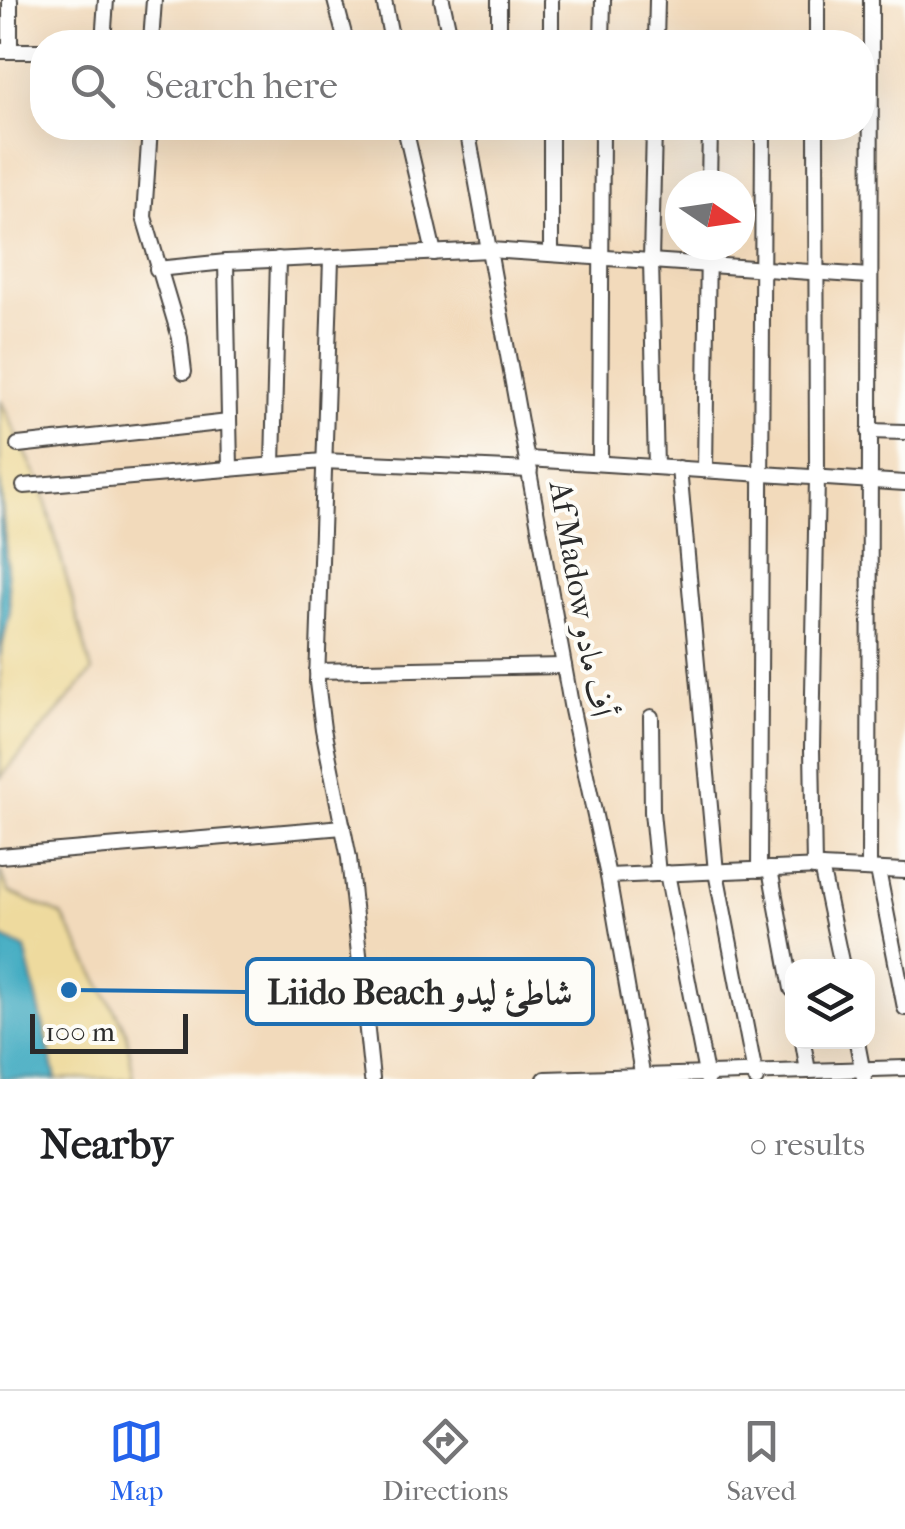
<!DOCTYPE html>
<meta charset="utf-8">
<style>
:root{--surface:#fff;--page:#f6f6f6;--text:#202124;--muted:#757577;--line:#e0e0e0;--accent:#2563eb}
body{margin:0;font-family:"IM FELL French Canon",Amiri,serif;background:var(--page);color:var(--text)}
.controls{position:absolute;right:30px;bottom:30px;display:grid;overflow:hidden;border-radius:20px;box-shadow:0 10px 40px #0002}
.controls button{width:90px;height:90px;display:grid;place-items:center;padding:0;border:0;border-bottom:2px solid var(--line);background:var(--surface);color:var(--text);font:50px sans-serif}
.compass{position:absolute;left:665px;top:170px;width:90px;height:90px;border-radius:50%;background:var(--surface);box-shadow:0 10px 40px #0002;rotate:103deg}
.scale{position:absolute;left:30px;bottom:25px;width:158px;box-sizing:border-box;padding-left:10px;border:5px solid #2b2b2b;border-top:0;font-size:28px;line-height:35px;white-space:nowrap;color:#2b2b2b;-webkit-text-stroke:8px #fdfcf7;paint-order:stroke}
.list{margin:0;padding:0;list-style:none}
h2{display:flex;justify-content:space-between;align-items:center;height:130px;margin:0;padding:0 40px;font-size:42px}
h2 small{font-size:32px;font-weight:400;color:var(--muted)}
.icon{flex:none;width:55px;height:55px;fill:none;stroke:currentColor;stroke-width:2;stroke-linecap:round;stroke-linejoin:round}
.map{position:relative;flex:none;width:905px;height:1079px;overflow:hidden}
.search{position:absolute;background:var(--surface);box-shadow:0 10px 40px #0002;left:30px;right:30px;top:30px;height:110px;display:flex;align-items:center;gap:25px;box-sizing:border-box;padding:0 35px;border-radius:40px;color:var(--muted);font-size:38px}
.sheet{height:310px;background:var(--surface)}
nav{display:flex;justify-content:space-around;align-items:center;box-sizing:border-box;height:140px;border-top:2px solid var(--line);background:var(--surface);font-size:28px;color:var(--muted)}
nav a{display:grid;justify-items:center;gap:5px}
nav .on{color:var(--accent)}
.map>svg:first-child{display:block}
.sand{fill:#eeda9e;stroke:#8c8264;stroke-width:2.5}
.water{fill:#41aac1;stroke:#366a76;stroke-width:2.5}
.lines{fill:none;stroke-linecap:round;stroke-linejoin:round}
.minor-casing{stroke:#494541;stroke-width:18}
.minor{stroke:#fff;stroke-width:14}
.labels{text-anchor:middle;stroke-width:8;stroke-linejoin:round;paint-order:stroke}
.street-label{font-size:32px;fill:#2b2b2b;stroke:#fdfcf7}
.leader{fill:none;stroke:#1f6fb2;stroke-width:4}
.callout-dot{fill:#1f6fb2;stroke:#fdfcf7;stroke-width:4}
.callout{fill:#fdfcf7;stroke:#1f6fb2;stroke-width:4}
.callout-label{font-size:35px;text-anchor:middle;font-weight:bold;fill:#2b2b2b}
</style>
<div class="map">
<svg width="905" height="1079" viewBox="0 0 905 1079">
<rect width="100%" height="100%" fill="#fdfcf7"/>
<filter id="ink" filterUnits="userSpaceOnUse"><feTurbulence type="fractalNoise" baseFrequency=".01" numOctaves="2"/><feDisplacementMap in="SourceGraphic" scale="20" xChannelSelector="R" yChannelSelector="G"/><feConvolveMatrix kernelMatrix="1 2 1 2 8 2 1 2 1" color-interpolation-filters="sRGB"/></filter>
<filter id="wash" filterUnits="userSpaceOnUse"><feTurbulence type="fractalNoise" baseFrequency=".0048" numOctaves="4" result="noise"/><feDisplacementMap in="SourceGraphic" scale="40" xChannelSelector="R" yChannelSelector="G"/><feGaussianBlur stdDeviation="2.25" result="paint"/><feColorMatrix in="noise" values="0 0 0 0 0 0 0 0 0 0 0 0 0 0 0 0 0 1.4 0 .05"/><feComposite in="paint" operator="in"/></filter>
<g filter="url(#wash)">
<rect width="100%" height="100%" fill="#f2dabb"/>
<g class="sand">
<polygon points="0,399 41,485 92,672 0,778 0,656 10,611 0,483"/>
<polygon points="0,871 9,892 62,915 126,1031 134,1079 56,1079 25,949 0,936"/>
</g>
<g class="water">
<polygon points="0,483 10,611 0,656"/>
<polygon points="0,936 25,949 56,1079 0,1079"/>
</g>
</g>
<g filter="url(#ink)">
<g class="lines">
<defs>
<g id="minor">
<polyline points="335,0 346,42"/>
<polyline points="384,0 392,42"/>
<polyline points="442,0 451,42"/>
<polyline points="499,0 499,42"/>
<polyline points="103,42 106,0"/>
<polyline points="151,42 154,0"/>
<polyline points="551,42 551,0"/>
<polyline points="602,42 603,0"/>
<polyline points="656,42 657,0"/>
<polyline points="817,42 817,0"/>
<polyline points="1,51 42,51"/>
<polyline points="10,51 10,0"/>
<polyline points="150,128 144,217 180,338 184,372"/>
<polyline points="405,128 434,253"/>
<polyline points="467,128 572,710 608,876 643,1079"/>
<polyline points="654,128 651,261 656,467"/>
<polyline points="709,185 710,128"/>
<polyline points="551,254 551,128"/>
<polyline points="331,259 317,682 323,729 349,858 372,1079"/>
<polyline points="226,262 230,469"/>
<polyline points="157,269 226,262 490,250 869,276"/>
<polyline points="869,431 905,432"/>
<polyline points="18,445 229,422"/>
<polyline points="528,459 905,483"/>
<polyline points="600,463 602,128"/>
<polyline points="273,465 278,259"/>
<polyline points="679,468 716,872 756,1079"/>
<polyline points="705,470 708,245"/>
<polyline points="24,486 323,461 530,470"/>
<polyline points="317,671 564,666"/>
<polyline points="651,717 652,812 658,874"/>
<polyline points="0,856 343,827"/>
<polyline points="821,867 842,966"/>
<polyline points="814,868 812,748 817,477 816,128"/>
<polyline points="770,869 792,989"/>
<polyline points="869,869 871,0"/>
<polyline points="759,870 763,128"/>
<polyline points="878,870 905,1008"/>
<polyline points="667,873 707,1079"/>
<polyline points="608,876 821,867 905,871"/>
<polyline points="803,1042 808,1071"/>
<polyline points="857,1042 864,1078"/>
<polyline points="545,1079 905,1068"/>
</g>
</defs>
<use href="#minor" class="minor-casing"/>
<use href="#minor" class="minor"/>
</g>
</g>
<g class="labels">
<g class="street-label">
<text transform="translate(581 599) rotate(80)" y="11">Af Madow أف مادو</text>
</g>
</g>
<path class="leader" d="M69 990L247 992"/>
<circle class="callout-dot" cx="69" cy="990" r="10"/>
<rect class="callout" x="247" y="959" width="346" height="65" rx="10"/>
<g class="callout-label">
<text x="420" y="1004">Liido Beach شاطئ ليدو</text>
</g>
</svg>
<div class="controls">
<button><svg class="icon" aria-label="layers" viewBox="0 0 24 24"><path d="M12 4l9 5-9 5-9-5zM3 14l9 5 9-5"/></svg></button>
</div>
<svg class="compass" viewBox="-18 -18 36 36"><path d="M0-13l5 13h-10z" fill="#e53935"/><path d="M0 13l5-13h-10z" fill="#757577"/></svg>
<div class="scale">100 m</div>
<div class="search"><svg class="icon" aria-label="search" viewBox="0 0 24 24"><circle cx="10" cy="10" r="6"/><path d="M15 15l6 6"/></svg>Search here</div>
</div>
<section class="sheet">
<h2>Nearby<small>0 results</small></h2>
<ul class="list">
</ul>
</section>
<nav>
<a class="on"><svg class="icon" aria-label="map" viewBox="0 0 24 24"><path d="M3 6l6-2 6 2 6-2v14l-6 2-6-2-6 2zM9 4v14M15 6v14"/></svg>Map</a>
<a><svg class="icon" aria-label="directions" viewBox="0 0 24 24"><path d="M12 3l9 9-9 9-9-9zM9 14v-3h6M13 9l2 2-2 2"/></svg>Directions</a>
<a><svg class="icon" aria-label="saved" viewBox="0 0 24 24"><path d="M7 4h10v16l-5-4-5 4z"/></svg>Saved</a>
</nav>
